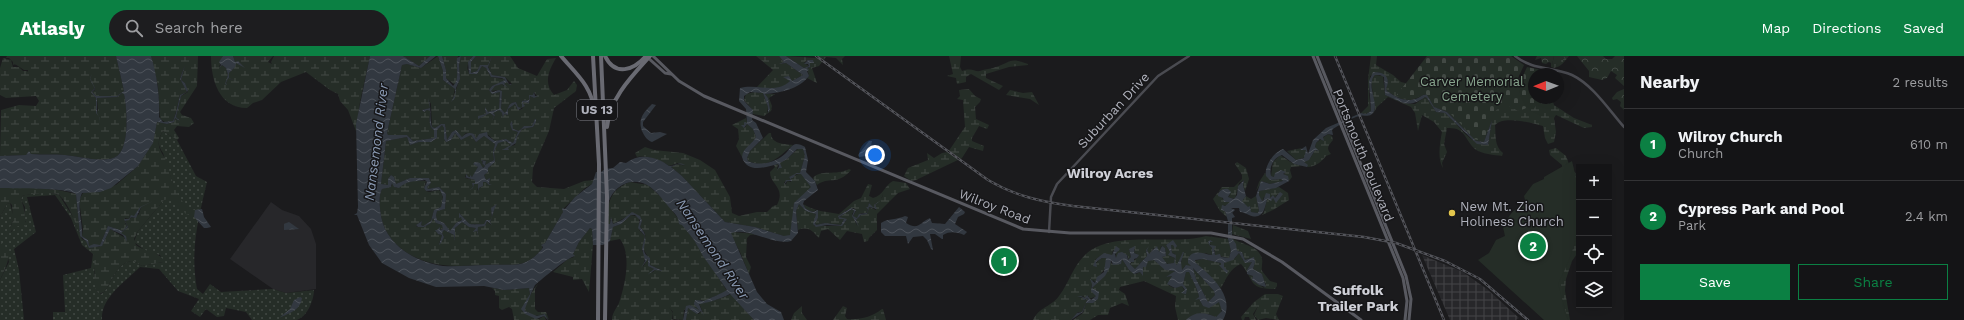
<!DOCTYPE html>
<meta charset="utf-8">
<style>
:root{--surface:#141416;--page:#1d1d1f;--text:#f1f3f6;--muted:#9d9ea1;--line:#333335;--accent:#0b8043}
body{margin:0;font-family:"Work Sans",sans-serif;background:var(--page);color:var(--text)}
.controls{position:absolute;right:12px;bottom:12px;display:grid;overflow:hidden;border-radius:0px;box-shadow:0 4px 16px #0002}
.controls button{width:36px;height:36px;display:grid;place-items:center;padding:0;border:0;border-bottom:1px solid var(--line);background:var(--surface);color:var(--text);font:20px sans-serif}
.compass{position:absolute;left:1528px;top:12px;width:36px;height:36px;border-radius:50%;background:var(--surface);box-shadow:0 4px 16px #0002;rotate:269deg}
.you{position:absolute;left:875px;top:99px;width:14px;height:14px;margin:-10px;border:3px solid #fff;border-radius:50%;background:#1a73e8;box-shadow:0 0 0 6px #1a73e833}
.badge{display:grid;place-items:center;width:26px;height:26px;border-radius:50%;background:var(--accent);color:#fff;font-size:13px;font-weight:700}
.pin{position:absolute;translate:-50% -50%;border:2px solid #fff;box-shadow:0 1px 4px #0006}
.list{margin:0;padding:0;list-style:none}
h2{display:flex;justify-content:space-between;align-items:center;height:52px;margin:0;padding:0 16px;font-size:17px}
h2 small{font-size:13px;font-weight:400;color:var(--muted)}
.list li{display:grid;grid-template-columns:26px 1fr auto;gap:12px;align-items:center;box-sizing:border-box;height:72px;padding:0 16px;border-top:1px solid var(--line)}
.list b{display:block;font-size:15px;white-space:nowrap}
.list p{margin:0;font-size:13px;white-space:nowrap;color:var(--muted)}
.list em{font-size:13px;font-style:normal;color:var(--muted)}
.actions{display:flex;gap:8px;padding:12px 16px}
.actions a{flex:1;padding:9px 0;border:1px solid var(--accent);border-radius:0px;text-align:center;font-size:14px;color:var(--accent)}
.actions .main{background:var(--accent);color:#fff}
.icon{flex:none;width:22px;height:22px;fill:none;stroke:currentColor;stroke-width:2;stroke-linecap:round;stroke-linejoin:round}
.map{position:relative;flex:none;width:1624px;height:264px;overflow:hidden}
header{display:flex;align-items:center;gap:24px;box-sizing:border-box;height:56px;padding:0 20px;background:var(--accent);color:#fff}
header strong{font-size:19px}
nav{display:flex;gap:22px;margin-inline-start:auto;font-size:14px}
.search{width:280px;height:36px;background:var(--page);display:flex;align-items:center;gap:10px;box-sizing:border-box;padding:0 14px;border-radius:22px;color:var(--muted);font-size:15px}
main{display:flex}
aside{flex:1;background:var(--surface)}
.map>svg:first-child{display:block}
.built{fill:#27272a}
.industrial{fill:url(#industrial-grid)}
.grass{fill:url(#grass-dots)}
.forest{fill:url(#forest-crowns)}
.wetland{fill:url(#wetland-marsh)}
.cemetery{fill:url(#cemetery-stones)}
.park{fill:#252d27}
.water{fill:url(#water-waves);fill-rule:evenodd}
.lines{fill:none;stroke-linecap:round;stroke-linejoin:round}
.secondary{stroke:#4a4b51;stroke-width:2.5}
.primary{stroke:#585960;stroke-width:3}
.highway{stroke:#696a72;stroke-width:4}
.rail-casing{stroke:#53545a;stroke-width:2.5}
.rail{stroke:#161618;stroke-width:1;stroke-dasharray:3;stroke-linecap:butt}
.poi-dot{fill:#e3c64c;stroke:#161618;stroke-width:1.5}
.labels{text-anchor:middle;stroke-width:3;stroke-linejoin:round;paint-order:stroke}
.shield{fill:#161618;stroke:#81828a;stroke-width:1}
.shield-label{font-size:12px;font-weight:bold;fill:#afb1bb}
.park-label{font-size:13px;fill:#87a48d;stroke:#161618}
.street-label{font-size:13px;fill:#afb1bb;stroke:#161618}
.poi-label{font-size:13px;fill:#afb1bb;stroke:#161618;text-anchor:start}
.water-label{font-size:14px;font-style:italic;fill:#8999b2;stroke:#161618}
.neighbourhood-label{font-size:14px;font-weight:bold;fill:#cfd0d7;stroke:#161618}
</style>
<header>
<strong>Atlasly</strong>
<div class="search"><svg class="icon" aria-label="search" viewBox="0 0 24 24"><circle cx="10" cy="10" r="6"/><path d="M15 15l6 6"/></svg>Search here</div>
<nav><a>Map</a><a>Directions</a><a>Saved</a></nav>
</header>
<main>
<div class="map">
<svg width="1624" height="264" viewBox="0 0 1624 264">
<defs>
<pattern id="industrial-grid" width="8" height="8" patternUnits="userSpaceOnUse"><rect width="8" height="8" fill="#27272a"/><path d="M0 4h8M4 0v8" fill="none" stroke="#444447"/></pattern>
<pattern id="grass-dots" width="8" height="8" patternUnits="userSpaceOnUse"><rect width="8" height="8" fill="#252d27"/><path d="M2 2h.1M6 6h.1" fill="none" stroke="#424944" stroke-width="1.8" stroke-linecap="round"/></pattern>
<pattern id="forest-crowns" width="20" height="18" patternUnits="userSpaceOnUse"><rect width="20" height="18" fill="#252d27"/><path d="M2 6a3 3 0 1 1 6 0M12 15a3 3 0 1 1 6 0" fill="none" stroke="#424944"/></pattern>
<pattern id="wetland-marsh" width="20" height="14" patternUnits="userSpaceOnUse"><rect width="20" height="14" fill="#252d27"/><path d="M1 5h8M5 5V1M11 12h8M15 12V8" fill="none" stroke="#424944"/></pattern>
<pattern id="cemetery-stones" width="16" height="16" patternUnits="userSpaceOnUse"><rect width="16" height="16" fill="#252d27"/><path d="M2 7V4a2 2 0 0 1 4 0v3zM10 15v-3a2 2 0 0 1 4 0v3z" fill="#424944"/></pattern>
<pattern id="water-waves" width="16" height="10" patternUnits="userSpaceOnUse"><rect width="16" height="10" fill="#323840"/><path d="M0 5q4-4 8 0t8 0" fill="none" stroke="#4d525a"/></pattern>
</defs>
<rect width="100%" height="100%" fill="#1b1b1d"/>
<polygon class="built" points="271,146 282,154 299,160 311,173 316,188 316,233 286,237 273,233 230,203"/>
<polygon class="industrial" points="1422,199 1463,216 1487,233 1519,262 1516,264 1450,264"/>
<path class="grass" d="M163 75 177 84 196 120 207 126C198 164 190 194 197 233L203 238 210 228 221 236 273 233 286 237 314 234C314 244 307 262 296 264 282 264 266 264 252 264L246 256 226 252 224 260 217 261 206 253 200 261 191 255 199 243 178 235 159 213 140 211C125 226 101 241 102 264H53V256H65L63 219 91 212 93 198 82 189 71 162 55 139 27 141 36 176 14 193 19 214 24 264H0V224L9 206 6 194 0 186V161L7 148 10 147 14 162 10 172 11 176 16 170 26 166 24 163 25 151 21 144 22 140C32 137 49 135 59 139L73 161 82 183 86 185 93 196 96 206 94 216 97 236 101 238 104 236C112 226 118 204 134 205L142 210 163 206 160 199 147 196 134 186 138 175 164 144 168 142 174 131 163 97C157 89 158 83 163 75Z"/>
<g class="forest">
<path d="M1537 0H1554L1552 9 1566 0H1569C1564 6 1559 14 1551 11V7L1549 6 1546 8 1542 7 1541 2 1535 4Z"/>
<polygon points="1577,0 1603,0 1606,3 1612,3 1615,0 1624,0 1624,30 1615,22 1617,19 1611,15 1607,22 1602,24 1589,21 1589,15"/>
<polygon points="1624,33 1624,54 1620,50 1621,46 1617,43 1613,44 1612,42 1617,36"/>
</g>
<g class="wetland">
<path d="M7 0H116L124 35 117 40H96L92 36 95 34 94 30V33L92 35V37L96 42 97 56 98 54 97 42 117 41 122 37H124C127 51 130 91 117 100 106 108 79 100 65 99 54 98 43 99 31 98L28 97 26 99 0 100 1 54 19 49 36 50 39 45 36 40 6 42 0 39V12L3 2 11 4 13 11H19L23 15H27L28 16V14H24L15 8 13 9V6L9 2H6Z"/>
<path d="M151 0H198L197 30 180 56 182 59 191 62 194 67 189 71 177 70 174 74 179 82 177 84 163 75C160 80 158 84 159 90 160 96 165 101 167 107 171 121 178 151 195 154L194 161 186 158 171 143 164 144 138 175 134 183 136 189C145 196 156 195 163 203V206L142 210 134 205C118 204 112 226 104 236L99 238C89 228 100 205 90 192L94 190 99 191 103 188 110 173 127 183 121 177 128 171 125 165 130 163 131 161 134 162 139 158 141 151 151 146 140 152 134 161 130 160 129 163 125 162V167L127 170 123 175 108 170 100 189 89 190 88 184 82 180 83 173 79 144 83 137 116 129 138 110 152 88 157 66 167 68 174 66 175 62 179 64 176 61 181 40 188 36 185 27 181 24 185 9 180 23 187 36 180 39 176 56 173 65 165 66 160 63 158 30Z"/>
<path d="M211 0H223L219 11 222 9 226 12 228 19 226 27 228 22 233 24 229 22V17L234 12 235 7H238L235 6 233 0H273L268 6 272 8 271 6 274 0H370L360 46 356 75 348 54 340 45 338 38 330 34 306 16 281 26 262 44 253 47 247 52C219 52 211 24 211 0Z"/>
<polygon points="403,0 430,0 419,10"/>
<path d="M438 0 443 15V24L455 33 452 44 460 23 459 9 461 0H473C468 5 465 13 470 18H477L482 10 486 12 491 21 504 23V25L492 30 489 34 492 38 500 36 499 53 488 56 485 52 486 58 479 60V62L490 57 494 60 493 64 495 59 493 57 499 54 502 57 503 62V58L508 59V53L515 48 518 54 522 53 524 50 522 46 529 47 530 40 534 42 537 40 534 36 533 39H529V44L522 45V52L518 51 516 46C507 47 509 53 505 57L501 53 502 35 499 34 491 35C493 30 497 29 502 28L504 30V28L507 26 510 29 512 28 505 21 492 19 488 10 492 1 488 9H480L477 15 471 17V6L476 0H510L518 12 537 20 547 3 556 2C549 14 543 27 554 39L567 34 574 25 577 29 576 35 554 52 549 75 533 112 532 126 537 131 564 133 584 125 594 124 592 128 585 132 563 153V156L545 187 542 189V193C523 215 512 207 486 209 472 209 457 211 443 209 415 206 386 189 381 160 380 152 378 141 382 133L392 130V124L396 132 409 125H426L424 132 426 135 429 136 439 134C444 139 443 144 441 151L434 154 431 165 423 170 421 169 422 165 416 169 417 171H424L431 167 433 161 436 167 442 169 444 172 440 174V171L437 175 436 174 438 178 442 179 439 188 444 181 442 177 444 174 454 179 455 185V172L462 166 469 171 476 172 474 175H477V180L478 171 485 170 487 165 491 169 490 166C493 160 493 154 496 149L491 152 492 162 490 164H486L484 168C465 169 472 169 459 157V162L461 161 463 163 456 167 450 176 444 167 437 164 436 159 437 155 445 153 446 138 439 131 428 133 427 131 431 127 429 122H410L396 128 394 121 391 119 388 123V129L381 128 386 85 407 81 410 89 419 86H431L437 82V74L442 69 444 72V83L446 86 451 84 455 77 461 84 471 79 476 86 484 80 495 88 493 96 494 104 485 109 486 105 482 104V107L485 110 482 112 479 107 475 106 474 108 478 111 474 120 469 121 466 118 465 122 475 124V127H472L473 131 474 128H479L477 135 479 132 483 130V126L486 125 489 129 490 122 486 124 484 119 488 116V112L495 106 494 96 498 87 504 84 511 89V90L515 89 517 81 522 73 533 71 536 66 535 63 532 70H524L519 75 513 73 511 69 513 67H510L512 74 518 76 513 87 506 83 495 85 486 77 479 78 476 83 474 78 466 77 462 81 456 74 452 76 447 84 445 68H441L435 72 432 71 431 48 429 44 430 52 422 54 424 56 427 54 430 55C430 63 428 70 434 74V82L413 85 407 79H388L387 77 402 9 407 8 421 12Z"/>
<path d="M442 0H458C455 10 460 20 455 29L446 22V14Z"/>
<path d="M756 0H779L784 6 780 8 786 7 803 19 792 25 788 21 787 22 790 25C783 34 767 34 757 31L773 14Z"/>
<polygon points="786,0 816,2 818,0 845,0 842,3 843,9 836,2 826,1 819,10 812,12 817,27 807,22 809,20 807,12 809,12 810,7 813,4 807,4 804,7 809,10 804,12"/>
<path d="M949 0H961L960 11 962 15C972 11 974 16 980 15 985 13 991 13 996 11 1012 6 1009 1 1028 8V9L1009 11 986 18V22L1003 30 999 34 971 18 966 21V26L957 28 956 22 947 20 953 18Z"/>
<path d="M1371 0H1377L1376 9 1393 19 1401 26 1413 29 1493 57 1501 47 1506 50H1524L1536 42H1552L1554 49 1574 62 1592 69V71L1584 72 1556 59 1554 62 1556 76 1554 86 1548 88 1545 82 1543 70C1531 67 1504 59 1495 69 1496 79 1494 90 1503 97L1502 100C1495 99 1481 98 1475 93 1464 83 1466 71 1447 72L1444 88 1447 96 1442 107 1443 112C1437 103 1440 86 1442 76L1434 66 1422 59 1418 75 1415 57 1411 51 1388 41 1377 51 1373 58 1375 53 1371 25 1375 19 1383 20 1385 39 1403 47 1415 48 1425 41 1427 42 1436 56 1445 57C1459 68 1469 89 1488 89L1492 64 1484 86 1476 85 1447 56 1434 51 1430 43 1424 38C1410 48 1400 44 1387 35L1386 33 1388 25 1379 16 1370 20 1369 38 1371 55 1366 58 1361 57 1368 50V23Z"/>
<polygon points="1554,0 1566,0 1560,8 1554,12 1552,9"/>
<path d="M969 33 975 40 981 43 980 46 975 51 976 63 989 69 987 73 979 70 972 82V85L984 90 983 95 969 91 962 102 916 124 911 125 904 120 908 112 928 104 927 97 934 102 942 97 948 96C954 88 959 79 965 71L963 44 957 43 960 40 959 34Z"/>
<polygon points="1010,34 1023,37 1032,36 1039,49 1030,43 1006,39"/>
<polygon points="755,36 763,37 768,51 767,57 770,53 768,42 765,38 775,38 769,42 772,50 771,55 764,60 753,58 751,52 744,44 746,38"/>
<polygon points="746,62 747,67 744,67 745,69 742,70 745,72 747,68 753,73 756,81 742,101 736,90 739,83 738,73 732,69"/>
<path d="M769 77H771C771 88 784 88 793 89 779 100 769 114 748 105L747 102 750 95Z"/>
<path d="M1328 78 1332 80 1333 84C1328 90 1326 92 1331 98L1326 100C1322 105 1316 111 1307 111L1304 106 1311 101 1315 94 1318 95 1315 92 1316 87Z"/>
<path d="M645 91 654 94 683 97 700 104 715 114 730 141 732 157 739 160 757 156H767L773 150 777 149C786 131 770 129 770 116L775 111 774 109 778 108 777 113 780 111V107L787 103 799 92 803 93 805 100 800 117 789 121 791 124 784 126 786 129 787 125 791 126V121L801 117 811 129V133L794 147 791 178 787 181 755 171 725 166 682 120 671 111 678 108 685 110 678 107 669 110C661 104 647 99 637 101L635 97Z"/>
<polygon points="1302,92 1300,94 1306,94 1306,101 1296,104 1287,95"/>
<polygon points="1556,92 1566,100 1571,113 1578,119 1579,126 1579,195 1572,205 1566,223 1565,235 1570,264 1559,264 1552,259 1562,113 1562,109 1550,99 1549,94"/>
<polygon points="1280,99 1292,107 1302,110 1291,111 1290,114 1292,121 1289,125 1287,120 1283,118 1286,117 1280,115 1274,121 1271,120 1273,106"/>
<polygon points="1237,106 1246,112 1249,123 1245,135 1243,129 1244,124 1239,127 1235,143 1228,141 1230,139 1223,133 1218,136 1225,146 1230,146 1228,149 1222,150 1228,162 1220,155 1213,143 1222,131 1234,131 1242,123 1242,119 1235,108"/>
<path d="M849 113 851 114C838 130 828 120 817 129L813 122C820 113 836 120 849 113Z"/>
<polygon points="1265,117 1270,124 1281,123 1283,125 1270,128 1262,125 1256,135 1259,126"/>
<path d="M893 125 906 127 910 133 898 137 877 158V174L869 182 868 185 864 186 862 178 847 175 840 184 828 173 821 175 819 182C812 175 809 170 798 174L796 155 799 148 805 154 816 158 814 170H839L846 165 839 161 852 153 854 155 852 158 857 170 856 164 861 159 867 158 869 151 876 154 875 149 882 142 883 137 881 144 874 149 876 153 872 151 867 144 869 147 867 157H861L857 162 853 160 856 155 854 152C849 153 840 157 838 162L844 163 841 169 825 167 816 169 815 167 818 162 816 154 813 156 806 153 803 148C814 155 827 156 839 158L854 145 861 142 868 128 872 129 869 140 873 142C883 140 885 129 893 125Z"/>
<path d="M630 126 648 129 665 145 694 184 727 235C719 239 712 241 704 245L701 244 694 248 699 252 698 255 690 249 684 254 683 264 673 263V256L669 251 673 257 672 263 674 264H612C612 257 616 253 619 247 625 229 632 199 620 183L610 185 613 171 621 168 631 159 639 161V174L645 180 642 194 645 201 643 211 648 202 650 211 654 213 652 217 655 214H661L650 209V205L643 192C645 182 648 178 640 171L642 165 634 157 613 168 612 162 610 163V168H608C607 148 609 134 630 126Z"/>
<path d="M24 131 58 134 76 138 80 180C76 168 69 148 59 139 54 135 28 138 22 140L21 144C25 152 24 159 26 169L24 171 18 170 10 176V172L13 165 12 149 10 147 7 148 0 161V132Z"/>
<polygon points="1279,131 1288,137 1289,144 1273,154 1262,159 1264,156 1267,143 1269,144 1273,142 1276,146 1278,137 1275,142 1272,140 1270,142 1270,139 1264,141 1262,146 1259,139 1259,135"/>
<polygon points="1246,140 1251,143 1256,140 1259,154 1258,157 1251,156 1241,145"/>
<polygon points="1233,169 1248,175 1251,183 1232,178"/>
<polygon points="590,172 592,173 593,189 589,236 582,223 573,224 573,221 553,216 568,203 574,201 573,198 579,186"/>
<polygon points="732,176 758,178 750,179 747,182 746,201 751,211 749,218 740,196 730,177"/>
<path d="M1206 180 1228 183 1231 195 1229 202 1215 199V195L1208 185 1210 190 1212 192V199L1205 197 1189 207 1191 210H1185L1182 214 1180 213 1183 196 1178 209 1175 208V198L1172 197 1171 189 1174 185 1166 189 1170 196V200L1175 202 1174 207 1169 208 1165 207 1162 201 1166 200 1165 192 1161 190 1160 196 1154 192 1149 198 1146 193 1147 200 1135 213 1130 208 1138 201 1137 198 1134 197 1135 193 1129 194 1131 201 1128 204V200L1116 203V196L1113 194 1112 199H1101L1095 204 1094 211C1096 206 1100 202 1106 201V211L1095 226 1093 224 1091 232 1097 240 1089 243V240L1085 242 1083 240 1078 242 1082 241 1085 244 1088 242 1082 256H1078L1071 264H1033C1039 251 1051 251 1059 240 1069 227 1073 210 1085 199 1111 173 1173 190 1206 180Z"/>
<path d="M1232 182C1241 189 1259 189 1262 203 1263 207 1261 211 1262 215L1270 225 1277 227V230L1275 233C1247 233 1255 224 1241 208 1230 212 1226 223 1221 232L1194 205 1203 203 1221 207 1224 211V207L1235 202 1239 197 1243 204 1252 206 1247 214 1249 219 1253 220 1252 224 1264 232 1266 228 1263 224V220L1253 213 1255 206 1250 202 1245 204 1242 196 1237 195Z"/>
<path d="M0 186C16 196 5 212 0 224Z"/>
<path d="M1122 203 1129 214 1136 218 1140 216 1142 219 1143 211 1147 209 1146 206 1151 203C1161 206 1163 215 1174 215V217L1166 221 1172 220 1168 229 1174 232 1182 230 1186 238 1183 228 1186 216H1189C1191 221 1199 236 1199 241L1197 243H1199L1203 250 1219 246 1222 250 1221 257 1216 261 1208 258 1186 264H1178L1175 251 1176 240 1144 225 1120 231 1119 234 1125 238 1129 250 1122 247 1110 252 1108 259H1098L1090 264H1073L1083 257 1086 247 1098 243 1092 232C1101 223 1109 218 1110 205L1112 208 1121 207Z"/>
<polygon points="1193,212 1214,235 1215,239 1208,246 1196,223"/>
<path d="M538 228 535 233V253L538 256H546L549 264 544 258C536 261 529 260 524 253 526 247 534 231 538 228Z"/>
<polygon points="492,232 504,234 529,232 530,238 522,255 539,263 544,260 546,264 514,264 512,253 509,251 502,254 499,252 499,240 495,239 495,235"/>
<path d="M731 238 754 264H686L688 252 699 258 701 255 703 257 699 247C704 248 726 241 731 238Z"/>
<polygon points="1265,238 1278,238 1283,240 1276,258 1279,264 1266,262 1258,264 1254,259 1258,250 1253,258 1256,264 1250,264 1249,261 1245,261 1244,264 1242,264 1241,261 1254,246"/>
<polygon points="802,250 802,257 807,264 791,264 794,257"/>
<path d="M843 250 847 252 845 260 847 263C860 264 872 261 882 253H883L886 264H833Z"/>
</g>
<polygon class="cemetery" points="1427,0 1511,0 1524,9 1518,22 1522,22 1527,11 1551,16 1551,18 1534,18 1534,42 1546,42 1546,44 1538,43 1535,52 1532,50 1518,55 1509,50 1500,50 1491,60 1484,85 1473,83 1465,72 1448,55 1434,51 1426,38 1410,44 1396,40"/>
<path class="park" d="M1572 105C1585 156 1581 182 1558 228L1568 264H1544L1478 204 1489 197 1496 184 1505 180 1503 171 1506 170C1506 161 1516 150 1526 148L1524 140 1533 128 1544 123V121Z"/>
<g class="water">
<path d="M116 0H151C157 19 160 41 159 61L163 66 173 65 176 57 180 39 187 36 180 23 185 9 181 24 185 27 188 35 181 40 176 61 180 65 175 62 174 66 167 68 157 66 153 87 138 110 111 132 100 136 82 137C76 150 83 166 82 180L88 184 89 190 94 188 100 189 108 170 123 175 127 170 124 163H129L131 159 134 160 140 151 153 145 141 151 136 162 131 161 129 164 125 165 128 171 121 177 126 180 127 186 123 179 110 173 102 190 89 192 86 185 80 180 76 138C65 131 15 133 0 132V100L26 99 29 95 31 98C43 99 54 98 65 99 78 100 106 108 117 100 130 91 127 51 124 38L122 37 117 41 97 42V57L100 63 99 70 100 62 96 57V42L91 36 95 32 90 22 92 18 90 23 95 33 92 36 96 40H117L124 35Z"/>
<polygon points="223,0 233,0 235,6 238,5 245,12 236,7 235,11 229,17 229,22 238,26 228,22 226,27 227,29 225,28 228,19 226,12 222,9 219,12 221,9 219,6"/>
<path d="M370 0H403L419 10 430 0H436L421 12 407 8 402 9 387 77 388 79H407L413 85 434 82V74C428 70 430 63 430 55L427 54 424 56 422 54 430 52 428 42C432 51 429 60 432 71L435 72 441 68H445L447 84 452 76 456 74 462 81C466 77 469 76 474 78L476 83 479 78 487 76 488 80 495 85 506 83 513 87 518 76 512 74 510 68 512 65 513 73 519 75 524 70H532L535 63H536V66L533 71 522 73 517 81 516 87 508 92 509 94H502L511 89 506 85 498 87 494 96 495 106 488 112V116L484 119 486 124 490 122 489 128 492 129H489L486 126H483V130L479 132 478 135V128H474L473 132 470 134 473 131 472 127H475V124L464 121H466V118L469 121H470V119L472 121 478 111 473 108 475 106 480 107 483 112 485 110 482 107 483 106 481 104 486 105 485 109 494 104 493 96 495 88 484 80 476 86 471 79 461 84 455 77 451 84 446 86 444 83V72L442 69 437 74V82L431 86H419L410 89 407 81 386 85 381 128 388 129V123L391 119 394 121 396 128 410 122H429L431 127 427 131 428 133 439 131 446 138 445 153 437 155 436 159 437 164 444 167 450 175 456 167 462 164 461 161 459 162V157C472 169 465 169 484 168L486 164H490L492 162 491 152 497 148C493 154 493 160 490 166L492 169 487 165 485 170 478 171 477 181V175L473 176 476 172 469 171 462 166 455 172V185L454 179 444 174 442 177 444 181 441 187 439 189 442 179 438 178 435 174H437L440 171V174L443 173 442 169 436 167 433 162 431 167 424 171H418L416 169 422 165 421 169 423 170 431 165 434 154 441 151 443 141 440 134 426 135 424 132 427 126 425 124C414 126 407 124 399 132L394 131 392 127 391 131 382 133C378 141 380 152 381 160 386 189 415 206 443 210 457 211 472 209 486 209 513 207 523 215 542 193L543 191 541 189 545 187 563 156 562 152 565 153 575 141 592 128 596 116H601L605 113 613 112 620 106 626 107C639 97 656 100 669 110 676 110 678 105 685 109L678 108 671 111 682 120 725 166 755 171 784 180 790 179 794 147 811 131 801 118H796L793 122H791L792 125H787L784 129 786 124H791L789 121 797 117H800L805 100 803 93H797L787 103 780 107 782 112H779L777 115 779 110 778 108C766 111 747 118 742 101 743 91 752 89 756 81L753 73 747 68 744 72 741 69H744V66L747 67 746 53 739 45 740 32C757 27 775 39 790 25L783 21 789 20 792 25 803 19 786 7 779 8 784 6 779 0H786L804 12 809 10 808 8H804L808 4H813L814 7H810V11L807 12 809 14 807 15 809 20C799 33 780 37 765 38L768 42 770 53 768 57V51L763 37 750 36 744 40V45L753 54 752 64 756 67 763 82 750 95 747 102 748 105C760 111 777 106 786 97 789 94 791 89 796 88 799 88 802 89 805 91L808 104 806 116 815 125 818 134 804 145 803 148 806 153 813 156 818 154V162L815 167 816 169 825 167 841 169 844 163H839L838 160 851 152 856 154 853 160 857 162 859 158 867 157 868 153 866 151H868L869 147 866 144 875 153 874 149 881 144 884 137 881 144 875 149 877 153 869 151 867 158 861 159 856 164 859 171 852 160 854 155 852 153 839 161 847 163 842 170 827 169 816 171 813 168 816 158 806 155 799 148 796 155 798 177 791 185C773 190 750 171 731 177L757 236 767 248 781 256 784 264H754L730 238C725 241 705 248 699 248L704 260 701 255 697 258 688 252 686 264H683L686 250 690 249 699 254 694 248 695 244 704 245C712 241 719 239 727 234L703 200 694 184 682 169 679 168C679 160 673 156 668 150 662 143 656 134 647 129 628 119 609 134 607 153 607 158 608 163 608 168H610L611 161 613 168 622 164 632 156 640 160 642 165 640 171C653 183 636 194 650 202V209L663 215 655 214 647 219 654 213 648 210V203L641 212 645 205 642 192 645 180 638 172 640 164 635 159H631L621 168 613 171 610 185 603 189H593L592 173 590 172 579 186 573 198 575 200C568 201 542 223 535 229 534 231 524 253 525 255L537 260 545 258 548 264 544 260 536 263 525 258 521 253 530 238 529 232 504 234 484 230 436 231 409 222 382 207 369 189 357 159H354L357 157 358 151 356 68Z"/>
<path d="M438 0H442L446 14V22L453 30C460 24 456 10 457 2L461 0 459 9 460 23 456 32 455 42 451 46 455 39V33L443 24V15Z"/>
<path d="M473 0H476L471 6V17L477 15 480 9H488L492 0 488 11 492 19 505 21 509 28H512L510 29 507 26 504 28 508 32 502 28 495 30 491 35 493 36 499 34 502 35 501 53 505 57C509 53 507 47 516 46L518 51 522 52V45L529 44V39H533L534 36 535 40H538L534 42 530 40 529 47 522 46 525 50 518 54 515 48 508 53V59L504 58 503 62 502 57 499 54 493 57 495 59 492 65 494 60 490 57 478 63V60L486 58 485 53V51L488 56 499 53 500 36 492 38 489 34 492 30 505 24 502 22 491 21 486 12 482 10 477 18H469L468 6Z"/>
<path d="M1373 16C1385 16 1391 21 1386 33L1387 35C1397 42 1406 47 1418 42 1422 40 1423 38 1427 39L1434 51 1447 56 1476 85 1484 86 1492 64 1488 89 1477 88 1445 57 1436 56 1427 42 1425 41C1408 53 1402 46 1385 39L1384 21 1380 19H1375C1365 29 1380 48 1373 57 1369 62 1364 58 1359 60 1352 62 1336 70 1332 74L1333 79 1328 78 1323 81 1324 85 1320 83 1316 87 1315 91 1319 95 1315 94 1309 104 1304 106 1308 109 1307 111 1294 108 1282 99C1273 102 1269 111 1271 120L1274 121 1275 117 1281 114 1286 116 1283 118 1288 120 1289 125 1276 132 1259 135V139L1262 145H1263L1266 137 1270 138V142L1273 139 1275 142 1280 136 1283 138 1276 147 1273 142 1271 145 1267 143C1265 152 1263 165 1249 159 1246 158 1244 156 1240 156L1239 152H1231L1235 154 1232 157 1231 155 1235 161 1232 162V182L1236 188 1237 195 1242 196 1245 204 1254 201 1255 206 1253 213 1262 218 1266 231 1259 229 1252 224 1253 220 1247 218V214L1252 206 1245 207 1239 197 1233 204 1224 207V211L1228 215 1227 218 1219 209H1221V207L1203 203 1195 204V206C1211 220 1236 240 1223 264H1186C1197 253 1208 258 1216 261L1222 255 1219 246 1209 252 1203 250 1199 243 1195 244 1199 241C1199 236 1191 221 1189 216H1186L1183 228 1187 233 1186 238 1181 237 1185 234 1182 230 1175 232 1167 228 1172 220 1166 221 1175 215 1165 214 1154 204 1148 205 1146 211H1143V220L1140 216 1134 218 1129 214 1122 203 1121 208 1113 209 1111 204 1110 211 1105 220 1092 232 1099 236 1098 243 1093 247H1086L1083 256 1071 264 1077 257 1082 256 1088 242 1084 244 1082 241H1077L1081 240 1085 242 1087 239 1091 244 1096 240 1091 235 1092 228 1090 223 1095 227 1097 221 1104 216 1106 202H1102L1096 206 1097 211 1093 210C1096 202 1096 203 1104 197L1112 199 1116 190 1120 193 1115 198 1116 202 1118 197 1122 196 1127 199 1128 204 1131 201 1129 193 1135 190 1134 197 1139 199 1137 202 1134 203V206H1131L1130 208 1135 213 1147 200 1146 194 1149 190 1147 194 1149 198 1157 190 1159 196 1162 190 1165 192 1166 200 1162 201 1167 208 1174 207 1175 202 1168 199 1170 196 1166 189 1173 184 1177 190 1175 192 1173 189H1171L1172 197 1176 199 1175 207 1177 209 1183 196H1184L1181 206 1182 214 1186 209 1191 210 1188 207V203C1193 192 1203 198 1212 199V192L1210 190 1208 186 1210 184 1213 186H1210V189L1216 190 1214 193 1215 199 1220 198 1221 201 1229 202 1231 195 1228 183V165L1225 155 1221 154 1222 149 1225 150 1230 146H1224L1223 142 1218 140C1218 135 1223 132 1228 133L1231 136 1228 141 1234 143 1237 139 1238 130 1244 124 1243 129 1246 140 1242 145 1248 151 1250 150 1251 156 1258 157 1259 154 1256 140 1261 125 1270 128 1283 125 1281 123 1270 124 1266 120C1264 110 1274 96 1283 93L1296 104 1304 102 1306 94H1300L1306 90 1308 98 1313 84 1326 72 1361 57 1366 58 1371 55 1369 25ZM1193 212 1214 235 1215 239 1208 246 1196 223Z"/>
<path d="M652 48 656 49 643 66V70L651 77 660 76 667 78 652 86C647 84 645 81 643 77 637 64 643 57 652 48Z"/>
<polygon points="869,85 872,85 870,94 866,100 859,101 858,99"/>
<path d="M959 151 965 156 964 158 958 161 955 168 967 176 964 179C957 176 950 175 943 179V183H942L935 178H930L933 194 931 193 927 184 923 180 913 181 908 188 906 180H885L881 176V167C888 162 897 164 905 160L908 161 906 167C919 175 920 166 930 162L932 167 945 168Z"/>
<polygon points="202,153 204,161 211,171 207,172 204,172 194,161 195,154"/>
<polygon points="289,166 299,173 284,174 284,168"/>
<path d="M300 241 302 242C300 255 289 257 279 262L290 253 294 244Z"/>
</g>
<g class="lines">
<g class="secondary">
<path d="M1515 0C1534 15 1552 10 1572 19 1593 29 1609 54 1624 71"/>
<polyline points="1049,176 1051,141 1057,128 1158,20 1189,0"/>
</g>
<g class="primary">
<polyline points="653,0 679,25 704,40 1023,173 1070,177 1211,177 1243,183 1282,206 1361,264"/>
<polyline points="1313,0 1403,222 1407,245 1405,264"/>
<polyline points="1317,0 1406,220 1411,243 1409,264"/>
<polyline points="647,1 665,17 671,18"/>
</g>
<g class="highway">
<path d="M561 0C577 19 591 29 595 56"/>
<polyline points="593,0 599,108 598,264"/>
<polyline points="601,0 607,141 605,264"/>
<path d="M605 0C615 21 634 14 646 0"/>
<path d="M607 71C610 42 631 21 650 0"/>
</g>
<defs>
<g id="rail">
<path d="M816 0 988 124C1015 140 1042 146 1073 150L1364 181 1396 187 1445 205 1480 223 1528 264"/>
<polyline points="1335,0 1444,264"/>
</g>
</defs>
<use href="#rail" class="rail-casing"/>
<use href="#rail" class="rail"/>
</g>
<circle class="poi-dot" cx="1452" cy="157" r="4"/>
<g class="labels">
<rect class="shield" x="577" y="44" width="40" height="20" rx="3"/>
<g class="shield-label">
<text x="597" y="58">US 13</text>
</g>
<g class="park-label">
<text x="1472" y="30">Carver Memorial<tspan x="1472" dy="15">Cemetery</tspan></text>
</g>
<g class="street-label">
<text transform="translate(1113 54) rotate(-47)" y="5">Suburban Drive</text>
<text transform="translate(1364 99) rotate(68)" y="5">Portsmouth Boulevard</text>
<text transform="translate(995 150) rotate(21)" y="5">Wilroy Road</text>
</g>
<g class="poi-label">
<text x="1460" y="155">New Mt. Zion<tspan x="1460" dy="15">Holiness Church</tspan></text>
</g>
<g class="water-label">
<text transform="translate(376 86) rotate(-83)" y="5">Nansemond River</text>
<text transform="translate(713 193) rotate(56)" y="5">Nansemond River</text>
</g>
<g class="neighbourhood-label">
<text x="1110" y="122">Wilroy Acres</text>
<text x="1358" y="239">Suffolk<tspan x="1358" dy="16">Trailer Park</tspan></text>
</g>
</g>
</svg>
<div class="controls">
<button>+</button>
<button>−</button>
<button><svg class="icon" aria-label="locate" viewBox="0 0 24 24"><circle cx="12" cy="12" r="6"/><path d="M12 2v4M12 18v4M2 12h4M18 12h4"/></svg></button>
<button><svg class="icon" aria-label="layers" viewBox="0 0 24 24"><path d="M12 4l9 5-9 5-9-5zM3 14l9 5 9-5"/></svg></button>
</div>
<svg class="compass" viewBox="-18 -18 36 36"><path d="M0-13l5 13h-10z" fill="#e53935"/><path d="M0 13l5-13h-10z" fill="#9d9ea1"/></svg>
<div class="you"></div>
<div class="pin badge" style="left:1004px;top:205px">1</div>
<div class="pin badge" style="left:1533px;top:190px">2</div>
</div>
<aside>
<h2>Nearby<small>2 results</small></h2>
<ul class="list">
<li><span class="badge">1</span><div><b>Wilroy Church</b><p>Church</p></div><em>610 m</em></li>
<li><span class="badge">2</span><div><b>Cypress Park and Pool</b><p>Park</p></div><em>2.4 km</em></li>
</ul>
<div class="actions"><a class="main">Save</a><a>Share</a></div>
</aside>
</main>
